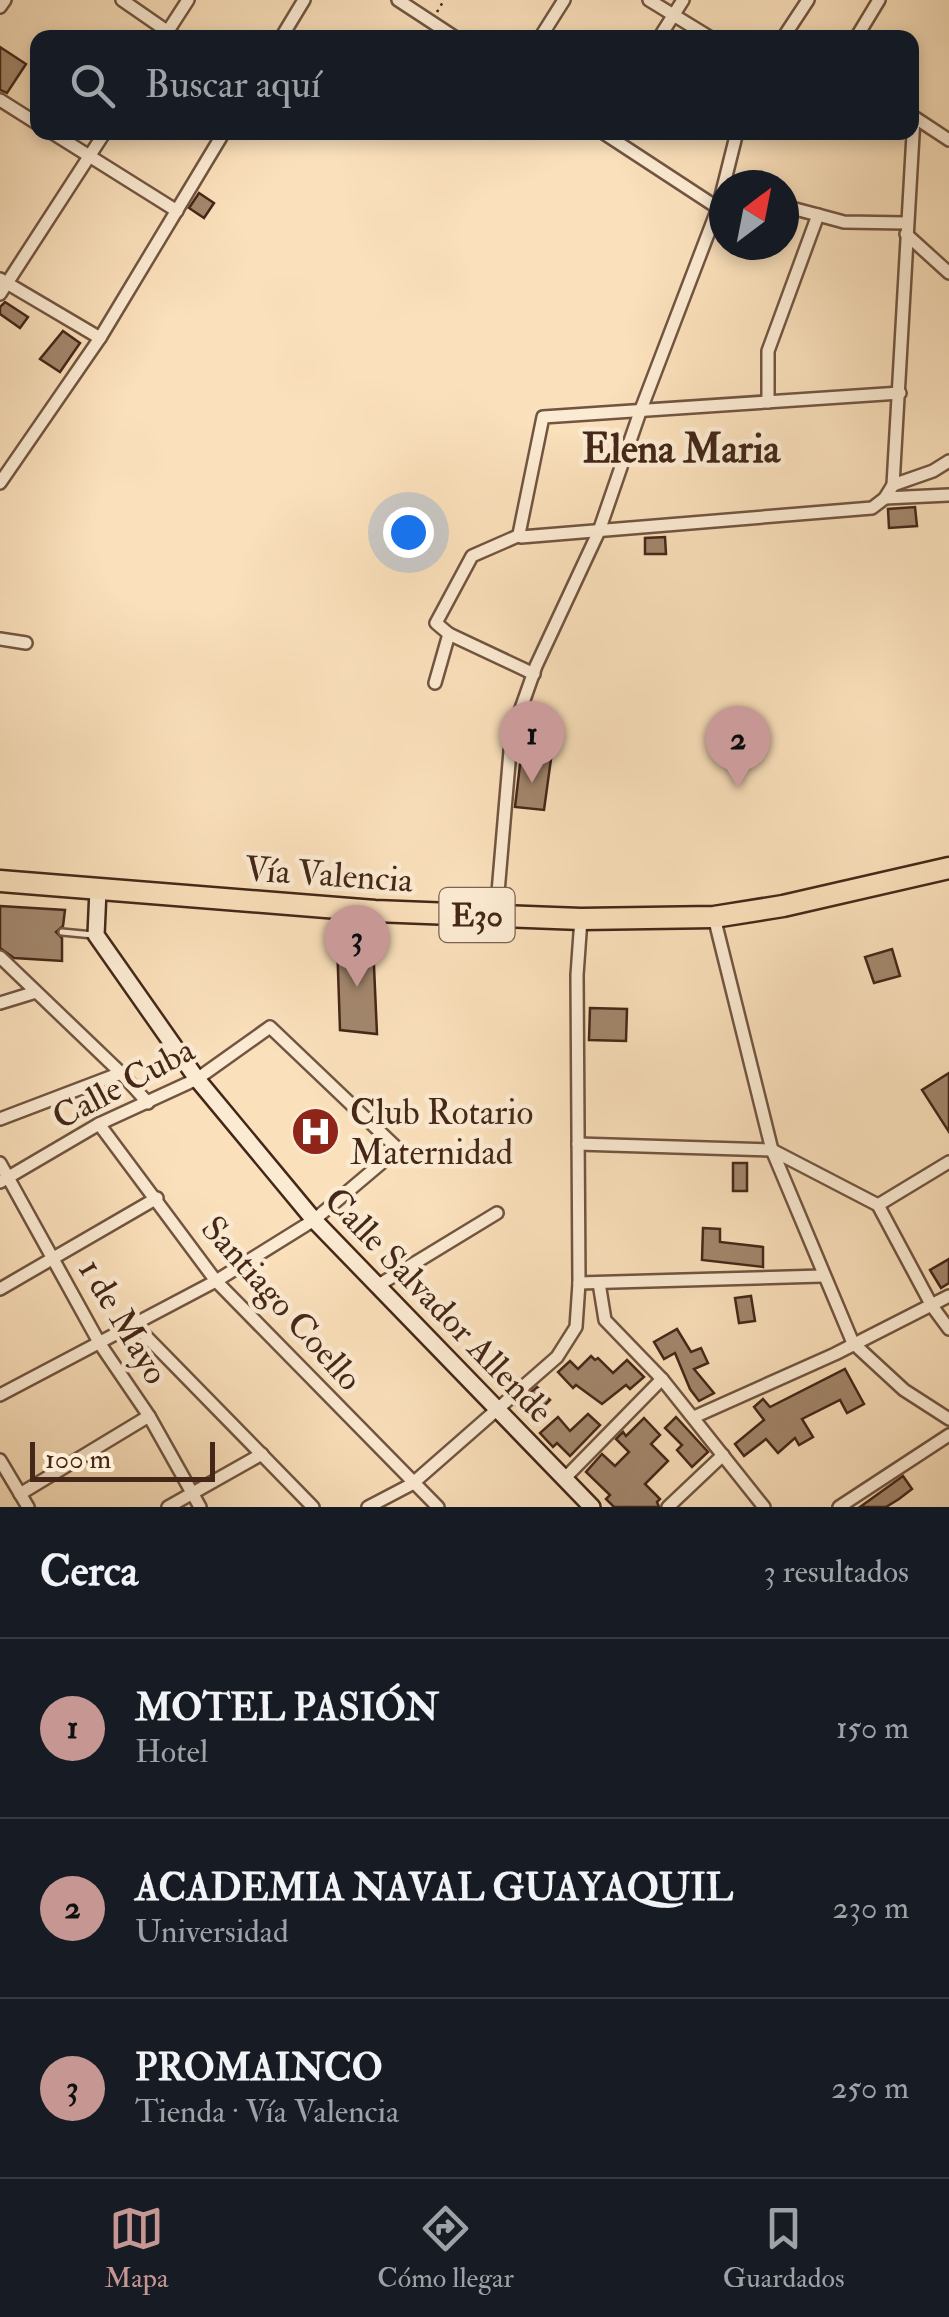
<!DOCTYPE html>
<html lang="es">
<meta charset="utf-8">
<style>
:root{--surface:#171b24;--page:#242831;--text:#f1f3f6;--muted:#9ea1a6;--line:#363941;--accent:#c59692}
body{margin:0;font-family:"IM FELL Double Pica",serif;background:var(--page);color:var(--text)}
.compass{position:absolute;left:709px;top:170px;width:90px;height:90px;border-radius:50%;background:var(--surface);box-shadow:0 5px 15px #0003;rotate:32deg}
.scale{position:absolute;left:30px;bottom:25px;width:185px;box-sizing:border-box;padding-left:10px;border:5px solid #442718;border-top:0;font-size:28px;line-height:35px;white-space:nowrap;color:#442718;-webkit-text-stroke:8px #fcebd3;paint-order:stroke}
.you{position:absolute;left:408px;top:532px;width:35px;height:35px;margin:-25px;border:8px solid #fff;border-radius:50%;background:#1a73e8;box-shadow:0 0 0 15px #1a73e833}
.badge{display:grid;place-items:center;width:65px;height:65px;border-radius:50%;background:var(--accent);color:#111;font-size:32px;font-weight:700}
.pin{position:absolute;translate:-50% -82px;filter:drop-shadow(0 2px 5px #0008)}
.pin::after{content:'';position:absolute;top:52px;width:35px;height:30px;background:inherit;clip-path:polygon(0 0,100% 0,50% 100%)}
.list{margin:0;padding:0;list-style:none}
h2{display:flex;justify-content:space-between;align-items:center;height:130px;margin:0;padding:0 40px;font-size:42px}
h2 small{font-size:32px;font-weight:400;color:var(--muted)}
.list li{display:grid;grid-template-columns:65px 1fr auto;gap:30px;align-items:center;box-sizing:border-box;height:180px;padding:0 40px;border-top:2px solid var(--line)}
.list b{display:block;font-size:38px;white-space:nowrap}
.list p{margin:0;font-size:32px;white-space:nowrap;color:var(--muted)}
.list em{font-size:32px;font-style:normal;color:var(--muted)}
.icon{flex:none;width:55px;height:55px;fill:none;stroke:currentColor;stroke-width:2;stroke-linecap:round;stroke-linejoin:round}
.map{position:relative;flex:none;width:949px;height:1507px;overflow:hidden}
.search{position:absolute;background:var(--surface);box-shadow:0 5px 15px #0003;left:30px;right:30px;top:30px;height:110px;display:flex;align-items:center;gap:25px;box-sizing:border-box;padding:0 35px;border-radius:20px;color:var(--muted);font-size:38px}
.sheet{height:670px;background:var(--surface)}
nav{display:flex;justify-content:space-around;align-items:center;box-sizing:border-box;height:140px;border-top:2px solid var(--line);background:var(--surface);font-size:28px;color:var(--muted)}
nav a{display:grid;justify-items:center;gap:5px}
nav .on{color:var(--accent)}
.map>svg:first-child{display:block}
.building{fill:#a3876d;stroke:#442718;stroke-width:2.5}
.lines{fill:none;stroke-linecap:round;stroke-linejoin:round}
.lane-casing{stroke:#725541;stroke-width:10}
.street-casing{stroke:#725541;stroke-width:16}
.secondary-casing{stroke:#442718;stroke-width:20}
.highway-casing{stroke:#442718;stroke-width:25}
.path{stroke:#442718;stroke-width:2.5;stroke-dasharray:2.5 5;stroke-linecap:butt}
.lane{stroke:#fcebd3;stroke-width:5}
.street{stroke:#fcebd3;stroke-width:11}
.secondary{stroke:#fcebd3;stroke-width:15}
.highway{stroke:#fae0bb;stroke-width:20}
.labels{text-anchor:middle;stroke-width:9;stroke-linejoin:round;paint-order:stroke}
.shield{fill:#fcebd3;stroke:#7b6250;stroke-width:2.5}
.shield-label{font-size:32px;font-weight:bold;fill:#442718}
.street-label{font-size:35px;fill:#442718;stroke:#fcebd3}
.poi-label{font-size:35px;fill:#442718;stroke:#fcebd3;text-anchor:start}
.quarter-label{font-size:40px;font-weight:bold;fill:#442718;stroke:#fcebd3}
</style>
<div class="map">
<svg width="949" height="1507" viewBox="0 0 949 1507">
<rect width="100%" height="100%" fill="#fae0bb"/>
<filter id="stains"><feTurbulence type="fractalNoise" baseFrequency=".002" numOctaves="4"/><feColorMatrix values="0 0 0 0 .2 0 0 0 0 .09 0 0 0 0 .02 0 0 0 .5 -.17"/></filter>
<radialGradient id="worn" r=".72"><stop offset=".6" stop-color="#630" stop-opacity="0"/><stop offset="1" stop-color="#630" stop-opacity=".3"/></radialGradient>
<g class="building">
<polygon points="0,47 26,64 7,93 0,90"/>
<polygon points="199,193 214,203 204,218 189,208"/>
<polygon points="5,302 28,317 20,328 0,314 0,307"/>
<polygon points="63,331 80,343 60,372 40,359"/>
<polygon points="915,507 917,526 889,528 888,509"/>
<polygon points="665,537 666,554 645,554 645,538"/>
<polygon points="521,756 551,759 544,810 515,807"/>
<polygon points="0,906 65,910 63,926 56,932 62,938 62,961 14,958 0,948"/>
<polygon points="337,941 373,944 377,1034 340,1030"/>
<polygon points="892,949 900,976 874,983 865,957"/>
<polygon points="590,1008 627,1009 626,1041 589,1040"/>
<polygon points="949,1073 949,1132 922,1090"/>
<rect x="733" y="1163" width="14" height="28"/>
<polygon points="703,1228 720,1229 720,1242 763,1247 763,1267 702,1260"/>
<polygon points="949,1259 949,1283 941,1288 930,1270"/>
<polygon points="751,1296 755,1321 739,1323 735,1298"/>
<polygon points="677,1329 691,1352 701,1348 708,1363 694,1369 714,1393 699,1401 690,1389 675,1353 664,1359 654,1342"/>
<polygon points="591,1356 595,1360 598,1358 613,1373 627,1360 644,1377 630,1389 626,1385 602,1404 576,1385 573,1388 558,1372 570,1361 578,1369"/>
<polygon points="845,1369 864,1404 847,1413 840,1400 802,1419 813,1437 799,1445 795,1438 778,1453 766,1439 744,1456 735,1444 764,1420 754,1407 763,1399 770,1407"/>
<polygon points="537,1387 550,1400 531,1419 516,1405"/>
<polygon points="588,1414 600,1425 570,1456 557,1443 553,1447 540,1433 558,1417 570,1431"/>
<polygon points="676,1417 708,1452 692,1467 677,1450 682,1445 665,1428"/>
<polygon points="644,1418 660,1435 651,1444 668,1461 645,1484 660,1499 657,1502 659,1507 614,1507 606,1499 610,1495 586,1472 602,1454 615,1466 629,1452 616,1439 623,1432 626,1436"/>
<polygon points="903,1476 912,1489 899,1499 886,1507 860,1507"/>
</g>
<g class="lines">
<defs>
<polyline id="lane" points="62,932 93,935"/>
<g id="street">
<polyline points="122,0 177,38"/>
<polyline points="398,0 456,38"/>
<polyline points="649,0 711,38"/>
<polyline points="0,7 5,0"/>
<polyline points="166,34 188,0"/>
<polyline points="281,38 304,0"/>
<polyline points="540,38 564,0"/>
<polyline points="659,38 683,0"/>
<polyline points="783,38 808,0"/>
<polyline points="856,38 879,0"/>
<polyline points="0,100 38,124"/>
<polyline points="51,132 177,211"/>
<polyline points="602,132 718,208"/>
<polyline points="949,140 914,117 893,485 933,471 949,461"/>
<polyline points="818,215 844,222 906,223"/>
<polyline points="906,234 949,273"/>
<polyline points="0,279 100,338"/>
<polyline points="0,294 105,132"/>
<polyline points="768,402 768,351 818,215 784,206"/>
<polyline points="0,483 100,338 224,132"/>
<polyline points="893,485 885,498 872,508 521,537 519,534 543,417 900,393"/>
<polyline points="885,498 949,495"/>
<polyline points="449,634 534,674"/>
<polyline points="0,639 26,643"/>
<polyline points="435,683 449,634 436,623 472,556 520,535"/>
<polyline points="496,916 510,751 518,717 536,666 599,531 640,412 718,208 737,132"/>
<polyline points="0,957 121,1073 148,1103"/>
<polyline points="0,1003 36,992"/>
<polyline points="0,1119 121,1073"/>
<polyline points="99,1124 216,1281 438,1507"/>
<polyline points="578,1144 772,1150 714,917"/>
<polyline points="772,1150 853,1343 904,1390 949,1419"/>
<polyline points="772,1150 878,1205 932,1306 949,1329"/>
<polyline points="0,1163 100,1344 149,1416 200,1507"/>
<polyline points="0,1182 99,1124 197,1079 270,1027 398,1149 314,1220 216,1281 0,1395"/>
<polyline points="878,1205 949,1162"/>
<polyline points="579,1283 822,1276"/>
<polyline points="599,1283 605,1320 662,1379 764,1507"/>
<polyline points="377,1286 497,1213"/>
<polyline points="0,1289 157,1198"/>
<polyline points="134,1324 313,1507"/>
<polyline points="694,1417 835,1354 949,1296"/>
<polyline points="0,1460 28,1507"/>
<polyline points="564,1479 662,1379"/>
<polyline points="20,1494 149,1416"/>
<polyline points="168,1507 262,1454"/>
<polyline points="368,1507 412,1484 557,1357 576,1327 579,1283 577,975 581,919"/>
<polyline points="668,1507 723,1455"/>
<polyline points="839,1507 949,1435"/>
</g>
<polyline id="secondary" points="98,890 96,935 197,1079 314,1220 592,1507"/>
<polyline id="highway" points="0,881 375,911 581,919 714,917 783,906 949,868"/>
</defs>
<use href="#lane" class="lane-casing"/>
<use href="#street" class="street-casing"/>
<use href="#secondary" class="secondary-casing"/>
<use href="#highway" class="highway-casing"/>
<polyline class="path" points="437,12 444,0"/>
<use href="#lane" class="lane"/>
<use href="#street" class="street"/>
<use href="#secondary" class="secondary"/>
<use href="#highway" class="highway"/>
</g>
<defs>
<symbol id="hospital-disc" viewBox="-11 -11 22 22"><circle r="9.5" fill="#8f2418" stroke="#fcebd3"/><path d="M-5-5h3v3.5h4V-5h3V5h-3V1.5h-4V5h-3Z" fill="#fff"/></symbol>
</defs>
<g fill-rule="evenodd">
<use href="#hospital-disc" x="288" y="1104" width="55" height="55"/>
</g>
<g class="labels">
<rect class="shield" x="439.5" y="888" width="75" height="54" rx="8"/>
<g class="shield-label">
<text x="477" y="926">E30</text>
</g>
<g class="street-label">
<text transform="translate(329 874) rotate(4)" y="12">Vía Valencia</text>
<text transform="translate(123 1083) rotate(-28)" y="12">Calle Cuba</text>
<text transform="translate(282 1303) rotate(48)" y="12">Santiago Coello</text>
<text transform="translate(439 1305) rotate(46)" y="12">Calle Salvador Allende</text>
<text transform="translate(124 1321) rotate(59)" y="12">1 de Mayo</text>
</g>
<g class="poi-label">
<text x="350" y="1124">Club Rotario<tspan x="350" dy="40">Maternidad</tspan></text>
</g>
<g class="quarter-label">
<text x="681" y="462">Elena Maria</text>
</g>
</g>
<rect width="100%" height="100%" filter="url(#stains)"/>
<rect width="100%" height="100%" fill="url(#worn)"/>
</svg>
<svg class="compass" viewBox="-18 -18 36 36"><path d="M0-13l5 13h-10z" fill="#e53935"/><path d="M0 13l5-13h-10z" fill="#9ea1a6"/></svg>
<div class="scale">100 m</div>
<div class="you"></div>
<div class="pin badge" style="left:532px;top:783px">1</div>
<div class="pin badge" style="left:738px;top:788px">2</div>
<div class="pin badge" style="left:357px;top:987px">3</div>
<div class="search"><svg class="icon" aria-label="search" viewBox="0 0 24 24"><circle cx="10" cy="10" r="6"/><path d="M15 15l6 6"/></svg>Buscar aquí</div>
</div>
<section class="sheet">
<h2>Cerca<small>3 resultados</small></h2>
<ul class="list">
<li><span class="badge">1</span><div><b>MOTEL PASIÓN</b><p>Hotel</p></div><em>150 m</em></li>
<li><span class="badge">2</span><div><b>ACADEMIA NAVAL GUAYAQUIL</b><p>Universidad</p></div><em>230 m</em></li>
<li><span class="badge">3</span><div><b>PROMAINCO</b><p>Tienda · Vía Valencia</p></div><em>250 m</em></li>
</ul>
</section>
<nav>
<a class="on"><svg class="icon" aria-label="map" viewBox="0 0 24 24"><path d="M3 6l6-2 6 2 6-2v14l-6 2-6-2-6 2zM9 4v14M15 6v14"/></svg>Mapa</a>
<a><svg class="icon" aria-label="directions" viewBox="0 0 24 24"><path d="M12 3l9 9-9 9-9-9zM9 14v-3h6M13 9l2 2-2 2"/></svg>Cómo llegar</a>
<a><svg class="icon" aria-label="saved" viewBox="0 0 24 24"><path d="M7 4h10v16l-5-4-5 4z"/></svg>Guardados</a>
</nav>
